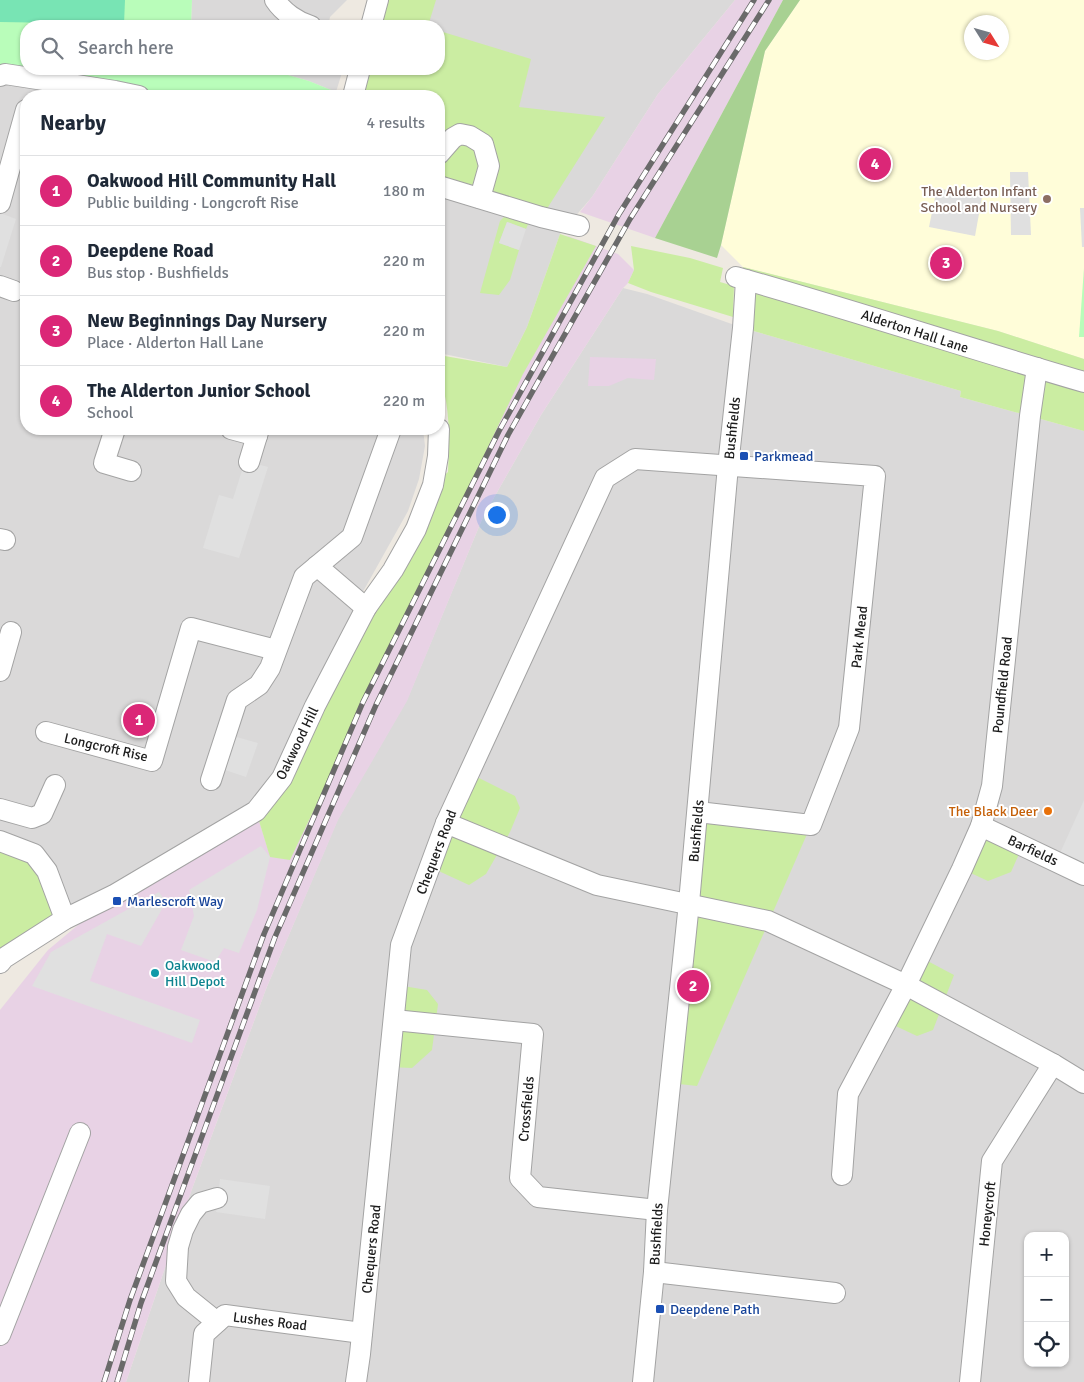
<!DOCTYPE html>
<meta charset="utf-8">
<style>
:root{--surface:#fff;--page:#f6f6f7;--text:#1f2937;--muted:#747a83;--line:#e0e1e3;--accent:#db2777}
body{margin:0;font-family:Signika,sans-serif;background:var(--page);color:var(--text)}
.controls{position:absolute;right:15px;bottom:15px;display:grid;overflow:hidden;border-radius:10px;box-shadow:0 1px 4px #0004}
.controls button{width:45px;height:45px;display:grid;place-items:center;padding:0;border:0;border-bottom:1px solid var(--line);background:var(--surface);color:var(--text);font:25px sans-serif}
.compass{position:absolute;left:964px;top:15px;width:45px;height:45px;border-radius:50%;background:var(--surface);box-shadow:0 1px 4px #0004;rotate:127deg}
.you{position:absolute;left:496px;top:514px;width:18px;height:18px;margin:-12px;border:4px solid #fff;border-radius:50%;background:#1a73e8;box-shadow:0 0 0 8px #1a73e833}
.badge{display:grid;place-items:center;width:32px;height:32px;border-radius:50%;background:var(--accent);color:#fff;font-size:16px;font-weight:700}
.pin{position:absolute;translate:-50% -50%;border:2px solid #fff;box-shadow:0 1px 5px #0006}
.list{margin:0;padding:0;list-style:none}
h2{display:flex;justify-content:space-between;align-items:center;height:65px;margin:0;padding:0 20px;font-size:21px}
h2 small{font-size:16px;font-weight:400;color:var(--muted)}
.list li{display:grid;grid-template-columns:32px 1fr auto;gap:15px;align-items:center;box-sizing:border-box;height:70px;padding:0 20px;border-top:1px solid var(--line)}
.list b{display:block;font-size:19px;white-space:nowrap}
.list p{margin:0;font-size:16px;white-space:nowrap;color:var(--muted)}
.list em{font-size:16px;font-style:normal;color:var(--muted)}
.icon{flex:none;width:28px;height:28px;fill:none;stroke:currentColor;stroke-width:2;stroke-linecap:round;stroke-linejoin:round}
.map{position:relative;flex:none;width:1084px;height:1382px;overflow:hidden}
.search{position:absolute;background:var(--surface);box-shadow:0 1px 4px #0004;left:20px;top:20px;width:425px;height:55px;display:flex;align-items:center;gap:12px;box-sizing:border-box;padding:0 18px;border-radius:20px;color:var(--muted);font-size:19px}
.panel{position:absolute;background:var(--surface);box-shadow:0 1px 4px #0004;left:20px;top:90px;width:425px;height:345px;border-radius:20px}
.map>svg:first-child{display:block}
.residential{fill:#dad9d9;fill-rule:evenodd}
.industrial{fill:#e8d2e5}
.education{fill:#fffdd9;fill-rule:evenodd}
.grass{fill:#cbeda2}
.forest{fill:#a8d192}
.park{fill:#b9fdba}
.pitch{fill:#78e4b4}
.parking{fill:#e0e0e0}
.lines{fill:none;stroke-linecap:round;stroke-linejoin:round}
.minor-casing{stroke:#a3a3a3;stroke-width:22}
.minor{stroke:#fff;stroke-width:20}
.rail-casing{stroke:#6a6a6a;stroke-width:5.5}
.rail{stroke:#fff;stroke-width:4;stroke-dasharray:11;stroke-linecap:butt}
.education-dot{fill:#8d6e63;stroke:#fff;stroke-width:2}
.transit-dot{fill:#1a4fb4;stroke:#fff;stroke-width:2}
.food-dot{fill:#e8710a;stroke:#fff;stroke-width:2}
.culture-dot{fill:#0f9aa8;stroke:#fff;stroke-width:2}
.labels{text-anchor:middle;stroke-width:4;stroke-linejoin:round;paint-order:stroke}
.education-label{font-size:14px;fill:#785e54;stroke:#fff;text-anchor:end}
.street-label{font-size:14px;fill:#1c1c1c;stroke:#fff}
.transit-label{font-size:14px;fill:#164399;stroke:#fff;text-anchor:start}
.food-label{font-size:14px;fill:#c56008;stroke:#fff;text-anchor:end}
.culture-label{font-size:14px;fill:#0d838f;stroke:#fff;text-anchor:start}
</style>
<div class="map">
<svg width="1084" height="1382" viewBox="0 0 1084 1382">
<rect width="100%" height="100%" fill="#eee9e1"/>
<g class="residential">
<polygon points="192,0 347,0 330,17 328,26 191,26"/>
<polygon points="398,0 735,0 658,94 592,197 560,234 527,327 507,367 439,353 439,96 372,96 439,69 439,26 391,26"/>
<polygon points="267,69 343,69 336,92 309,81"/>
<polygon points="0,79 139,96 26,96 26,429 423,429 425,446 419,479 408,511 360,597 315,706 256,811 65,919 0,841"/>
<path d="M623 288 647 294 743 328 961 391 960 397 1084 431V1382H126L192 1189 266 989 338 819 407 700 483 517 541 415ZM1028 1236H1065V1363H1028Z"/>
</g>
<g class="industrial">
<polygon points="735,0 783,0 655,238 580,212 592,197 658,94"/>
<polygon points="568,236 618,254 634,270 628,283 623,288 541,415 483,517 407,701 338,820 266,989 192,1189 126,1382 0,1382 0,1010 48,950 114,895 256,811 270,856 527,327"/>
<polygon points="590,357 656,359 654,380 628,378 609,386 588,386"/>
</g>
<path class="education" d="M800 0H1084V359L998 331 743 267 721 245 765 51ZM972 22H1002V52H972Z"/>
<g class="grass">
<polygon points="380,0 436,0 428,26 373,26"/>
<polygon points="443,32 531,59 519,107 605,117 543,215 483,196 492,167 470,134 439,150 439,96 356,96 363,69 439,69 439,46"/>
<polygon points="453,138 483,144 480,198 439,186 439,154"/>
<polygon points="504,217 517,218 529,222 526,229 507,222 499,243 519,250 510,280 499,295 480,293 500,221"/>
<path d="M560 234 596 246 523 374 290 860 270 857 256 811 433 485 448 472C449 448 450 425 446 401 443 385 439 372 439 355L507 367 527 327Z"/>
<polygon points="631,246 690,258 723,268 720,282 734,286 733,317 651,292 628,283 634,270"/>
<polygon points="743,267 998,331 1084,359 1084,431 960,397 961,391 743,328 746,280"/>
<polygon points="469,773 515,796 520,808 510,832 486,874 469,885 430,867"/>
<polygon points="698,812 811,825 697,1086 670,1083"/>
<polygon points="981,826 1023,845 1011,872 988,881 962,869"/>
<polygon points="0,841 34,854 65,919 0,963"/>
<polygon points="920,957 954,975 933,1030 917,1036 887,1022"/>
<polygon points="397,985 427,990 438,1004 432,1050 412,1068 389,1067"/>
</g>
<polygon class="forest" points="783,0 800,0 765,51 721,245 717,258 655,238"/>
<g class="park">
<polygon points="0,0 192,0 191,26 26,26 26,69 267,69 309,81 336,92 336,96 154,96 13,69 0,65"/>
<polygon points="1084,268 1084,337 1079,337"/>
</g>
<polygon class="pitch" points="0,0 125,0 124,24 0,22"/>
<g class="parking">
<polygon points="1010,172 1028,172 1031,235 1011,235"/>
<polygon points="937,188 982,197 975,236 929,227"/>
<polygon points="1080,208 1084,208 1084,247 1082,247"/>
<polygon points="0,213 16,219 1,267 0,267"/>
<polygon points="507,222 526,229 519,250 499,243"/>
<polygon points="245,461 268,467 239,558 203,548 219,495 233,499"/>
<polygon points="226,734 258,743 246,777 216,767"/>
<polygon points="1084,800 1084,864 1060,853"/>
<polygon points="261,846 270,857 257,910 239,953 224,948 215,962 181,950 194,916 189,890"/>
<polygon points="159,892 166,902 141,946 107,934 90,981 200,1020 192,1043 32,986 51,952"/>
<polygon points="220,1179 270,1186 265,1219 216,1212"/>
</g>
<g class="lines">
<defs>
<g id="minor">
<path d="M275 0C283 12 297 22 311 26"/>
<polyline points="371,26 378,0"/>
<polyline points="0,76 5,74 115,91 139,96"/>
<polyline points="353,96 360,69"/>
<polyline points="439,154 453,138 460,134 470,136 483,144 489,166 480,198"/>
<polyline points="439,186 541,217 579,226"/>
<polyline points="0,203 26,110"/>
<path d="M736 277C852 310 968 348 1084 382"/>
<polyline points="0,286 14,291"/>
<polyline points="115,429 104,463 131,471"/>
<polyline points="231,429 257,436"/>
<polyline points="249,462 259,429"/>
<polyline points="0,539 5,540"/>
<polyline points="317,566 366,608"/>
<polyline points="0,671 11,632"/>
<polyline points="46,732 152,761 191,628 276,650"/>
<polyline points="211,780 237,700 259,685 270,668 304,577 352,537 391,429"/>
<polyline points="0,809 32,818 42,814 55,785"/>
<polyline points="446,823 597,885 768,921 906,985 1053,1064 1084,1083"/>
<polyline points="981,826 1084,875"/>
<polyline points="0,841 34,854 47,871 65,919"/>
<polyline points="0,963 4,958 65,919 114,895 256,811 282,778 315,706 366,608 393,570 416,529 433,485 438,456 439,429"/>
<polyline points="394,1020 533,1034 520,1178 538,1197 657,1210"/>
<polyline points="842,1175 848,1094 906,985 962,869 981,826 992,786 1030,416 1037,368"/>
<polyline points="654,1272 835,1293"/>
<polyline points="217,1322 186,1297 176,1281 178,1247 183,1230 191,1214 200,1203 217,1198"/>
<polyline points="0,1335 80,1133"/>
<polyline points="199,1382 204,1334 225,1315 362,1333"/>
<polyline points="356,1382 360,1354 401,945 446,823 605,478 635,459 875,476 849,728 811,825 698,812"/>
<polyline points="643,1382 654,1272 657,1210 689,903 728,466 743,328 746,280"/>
<polyline points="970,1382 992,1161 1053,1064"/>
</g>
</defs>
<use href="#minor" class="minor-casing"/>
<use href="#minor" class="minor"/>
<defs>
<g id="rail">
<polyline points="104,1382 130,1300 264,934 363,702 499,431 619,214 754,0"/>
<polyline points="117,1382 141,1303 275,937 376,705 508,435 630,219 769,0"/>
</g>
</defs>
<use href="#rail" class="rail-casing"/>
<use href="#rail" class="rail"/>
</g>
<circle class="education-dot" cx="1047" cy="199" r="5"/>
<g class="transit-dot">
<rect x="739" y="451" width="10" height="10" rx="2.5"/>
<rect x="112" y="896" width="10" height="10" rx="2.5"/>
<rect x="655" y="1304" width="10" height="10" rx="2.5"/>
</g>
<circle class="food-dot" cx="1048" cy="811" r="5"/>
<circle class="culture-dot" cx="155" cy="973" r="5"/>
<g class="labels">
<g class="education-label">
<text x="1037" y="196">The Alderton Infant<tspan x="1037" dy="16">School and Nursery</tspan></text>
</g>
<g class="street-label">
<text transform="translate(915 331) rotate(18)" y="5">Alderton Hall Lane</text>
<text transform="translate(732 428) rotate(-84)" y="5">Bushfields</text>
<text transform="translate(859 637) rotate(-84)" y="5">Park Mead</text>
<text transform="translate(1002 685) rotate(-84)" y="5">Poundfield Road</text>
<text transform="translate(297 743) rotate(-64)" y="5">Oakwood Hill</text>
<text transform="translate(106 747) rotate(13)" y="5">Longcroft Rise</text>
<text transform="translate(696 831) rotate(-85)" y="5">Bushfields</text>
<text transform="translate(1033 850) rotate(25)" y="5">Barfields</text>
<text transform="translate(436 852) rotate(-69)" y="5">Chequers Road</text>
<text transform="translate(526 1109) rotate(-85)" y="5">Crossfields</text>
<text transform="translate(987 1214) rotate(-84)" y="5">Honeycroft</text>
<text transform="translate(656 1234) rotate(-87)" y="5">Bushfields</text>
<text transform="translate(371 1249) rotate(-84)" y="5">Chequers Road</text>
<text transform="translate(270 1321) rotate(7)" y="5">Lushes Road</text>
</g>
<g class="transit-label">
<text x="754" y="461">Parkmead</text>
<text x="127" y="906">Marlescroft Way</text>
<text x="670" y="1314">Deepdene Path</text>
</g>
<g class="food-label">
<text x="1038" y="816">The Black Deer</text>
</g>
<g class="culture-label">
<text x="165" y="970">Oakwood<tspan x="165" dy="16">Hill Depot</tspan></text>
</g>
</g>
</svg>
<div class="controls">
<button>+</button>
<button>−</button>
<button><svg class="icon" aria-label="locate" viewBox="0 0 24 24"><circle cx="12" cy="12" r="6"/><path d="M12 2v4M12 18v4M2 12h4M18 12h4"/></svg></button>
</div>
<svg class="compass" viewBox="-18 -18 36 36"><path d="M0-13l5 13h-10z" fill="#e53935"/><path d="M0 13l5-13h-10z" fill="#747a83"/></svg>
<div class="you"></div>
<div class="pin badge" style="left:139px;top:720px">1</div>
<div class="pin badge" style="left:693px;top:986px">2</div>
<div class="pin badge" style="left:946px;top:263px">3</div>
<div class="pin badge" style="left:875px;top:164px">4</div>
<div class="search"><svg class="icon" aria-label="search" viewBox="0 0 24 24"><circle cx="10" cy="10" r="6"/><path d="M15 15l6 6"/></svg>Search here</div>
<section class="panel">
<h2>Nearby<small>4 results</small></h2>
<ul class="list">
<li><span class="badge">1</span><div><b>Oakwood Hill Community Hall</b><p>Public building · Longcroft Rise</p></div><em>180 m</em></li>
<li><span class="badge">2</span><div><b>Deepdene Road</b><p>Bus stop · Bushfields</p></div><em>220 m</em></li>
<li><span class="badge">3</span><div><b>New Beginnings Day Nursery</b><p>Place · Alderton Hall Lane</p></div><em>220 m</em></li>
<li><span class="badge">4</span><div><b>The Alderton Junior School</b><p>School</p></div><em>220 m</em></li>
</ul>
</section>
</div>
